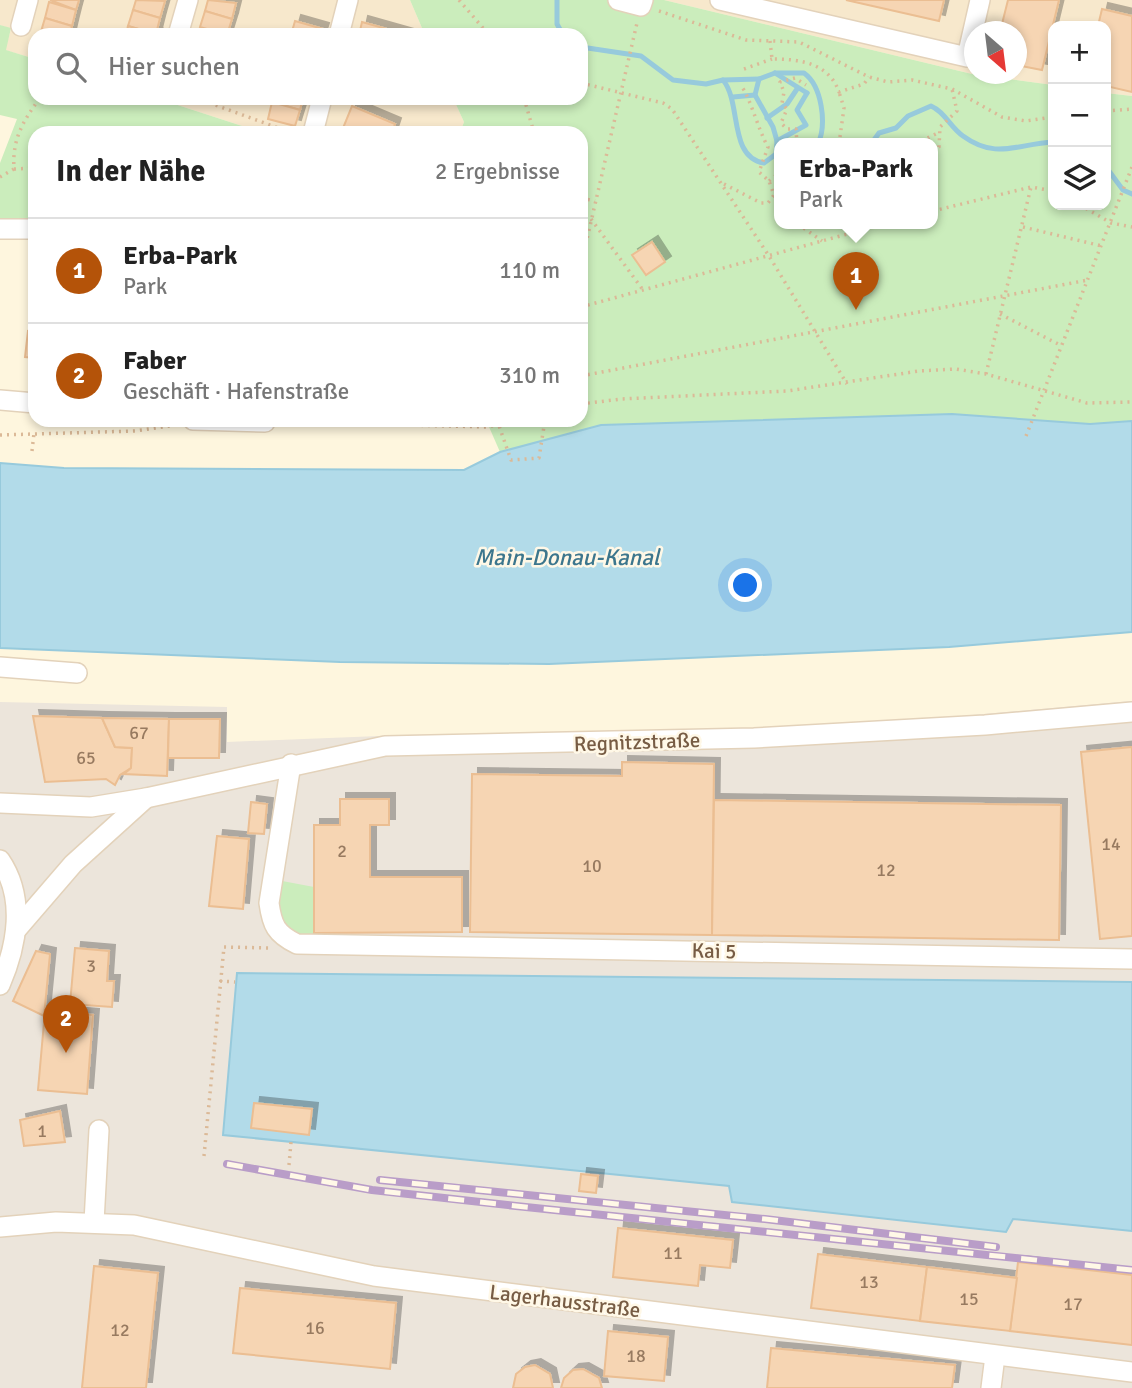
<!DOCTYPE html>
<html lang="de">
<meta charset="utf-8">
<style>
:root{--surface:#fff;--page:#f2f2f2;--text:#222;--muted:#767676;--line:#e0e0e0;--accent:#b45309}
body{margin:0;font-family:Signika,sans-serif;background:var(--page);color:var(--text)}
.controls{position:absolute;right:21px;top:21px;display:grid;overflow:hidden;border-radius:14px;box-shadow:0 4px 10px #0003}
.controls button{width:63px;height:63px;display:grid;place-items:center;padding:0;border:0;border-bottom:2px solid var(--line);background:var(--surface);color:var(--text);font:35px sans-serif}
.compass{position:absolute;left:964px;top:21px;width:63px;height:63px;border-radius:50%;background:var(--surface);box-shadow:0 4px 10px #0003;rotate:152deg}
.you{position:absolute;left:746px;top:586px;width:24px;height:24px;margin:-18px;border:5px solid #fff;border-radius:50%;background:#1a73e8;box-shadow:0 0 0 10px #1a73e833}
.badge{display:grid;place-items:center;width:46px;height:46px;border-radius:50%;background:var(--accent);color:#fff;font-size:23px;font-weight:700}
.pin{position:absolute;translate:-50% -58px;filter:drop-shadow(0 2px 4px #0008)}
.pin::after{content:'';position:absolute;top:37px;width:24px;height:21px;background:inherit;clip-path:polygon(0 0,100% 0,50% 100%)}
.popup{position:absolute;left:774px;top:138px;width:164px;height:91px;box-sizing:border-box;display:grid;place-content:center;border-radius:14px;background:var(--surface);filter:drop-shadow(0 2px 5px #0005);font-size:23px;white-space:nowrap;color:var(--muted)}
.popup b{font-size:26px;color:var(--text)}
.popup::after{content:'';position:absolute;left:50%;top:100%;margin-left:-14px;border:14px solid transparent;border-top-color:var(--surface)}
.list{margin:0;padding:0;list-style:none}
h2{display:flex;justify-content:space-between;align-items:center;height:91px;margin:0;padding:0 28px;font-size:30px}
h2 small{font-size:23px;font-weight:400;color:var(--muted)}
.list li{display:grid;grid-template-columns:46px 1fr auto;gap:21px;align-items:center;box-sizing:border-box;height:105px;padding:0 28px;border-top:2px solid var(--line)}
.list b{display:block;font-size:26px;white-space:nowrap}
.list p{margin:0;font-size:23px;white-space:nowrap;color:var(--muted)}
.list em{font-size:23px;font-style:normal;color:var(--muted)}
.icon{flex:none;width:38px;height:38px;fill:none;stroke:currentColor;stroke-width:2;stroke-linecap:round;stroke-linejoin:round}
.map{position:relative;flex:none;width:1132px;height:1388px;overflow:hidden}
.search{position:absolute;background:var(--surface);box-shadow:0 4px 10px #0003;left:28px;top:28px;width:560px;height:77px;display:flex;align-items:center;gap:18px;box-sizing:border-box;padding:0 24px;border-radius:21px;color:var(--muted);font-size:26px}
.panel{position:absolute;background:var(--surface);box-shadow:0 4px 10px #0003;left:28px;top:126px;width:560px;height:301px;border-radius:21px}
.map>svg:first-child{display:block}
.residential{fill:#f7e8cc;fill-rule:evenodd}
.industrial{fill:#ece5db}
.green{fill:#cbedbc;fill-rule:evenodd}
.water{fill:#b2dbe9;stroke:#97cadc;stroke-width:2}
.lines{fill:none;stroke-linecap:round;stroke-linejoin:round}
.stream{stroke:#97cadc;stroke-width:5}
.building{fill:#f6d5b3;stroke:#ebbe92;stroke-width:2;filter:url(#shadow)}
.minor-casing{stroke:#e3d2ba;stroke-width:22}
.path{stroke:#dbb997;stroke-width:3.5;stroke-dasharray:2 5;stroke-linecap:butt}
.minor{stroke:#fff;stroke-width:19}
.rail-casing{stroke:#b99dc8;stroke-width:8}
.rail{stroke:#fff8e7;stroke-width:5;stroke-dasharray:16;stroke-linecap:butt}
.labels{text-anchor:middle;stroke-width:5;stroke-linejoin:round;paint-order:stroke}
.number-label{font-size:18px;fill:#977a60}
.street-label{font-size:21px;fill:#775c44;stroke:#fff8e7}
.water-label{font-size:23px;font-style:italic;fill:#3c768d;stroke:#fff8e7}
</style>
<div class="map">
<svg width="1132" height="1388" viewBox="0 0 1132 1388">
<defs>
<filter id="shadow"><feDropShadow dx="6" dy="-6" stdDeviation="0" flood-color="#0004"/></filter>
</defs>
<rect width="100%" height="100%" fill="#fef6de"/>
<g class="residential">
<polygon points="0,0 410,0 425,35 35,35 35,59 5,50 11,29 0,25"/>
<path d="M664 0H1132V96L1106 93V26H1053V85L972 74ZM974 32H1016V74H974Z"/>
<polygon points="156,98 453,98 464,122 460,133 264,133"/>
</g>
<polygon class="industrial" points="1132,701 1132,1388 0,1388 0,702 227,707 227,742 404,735 690,732 860,725"/>
<g class="green">
<path d="M410 0H664L972 74 1053 85V205H1106V93L1132 96V421L1090 424 601 425 500 452 486 420H581V133H460L464 122 453 98H581V35H425ZM779 144H933V224H779Z"/>
<polygon points="0,25 11,28 6,50 35,59 35,98 156,98 264,133 35,133 35,221 0,218 0,163 17,119 0,115"/>
<path d="M277 880 314 887 315 940C272 926 279 922 277 880Z"/>
</g>
<g class="water">
<polygon points="952,414 1090,424 1132,421 1132,632 949,647 549,664 340,662 0,648 0,463 64,468 464,470 500,452 601,425"/>
<polygon points="237,973 1132,982 1132,1231 1013,1219 1006,1232 732,1202 729,1186 223,1135"/>
</g>
<g class="lines">
<g class="stream">
<polyline points="557,0 557,24 563,35"/>
<path d="M581 47 641 56 673 80 706 84 723 80C742 103 728 157 764 163L776 154 777 141 773 127 755 95 759 79 775 73H804C822 86 827 124 818 144"/>
<polyline points="775,73 807,93"/>
<polyline points="723,80 759,79"/>
<polyline points="733,97 755,95"/>
<polyline points="767,118 787,104 797,89"/>
<polyline points="777,141 806,125 797,110 807,93"/>
<path d="M871 144 879 133 896 128 908 116 931 106C945 112 950 127 963 136 996 160 1017 144 1053 142"/>
<polyline points="1106,167 1123,190 1132,194"/>
</g>
</g>
<g class="building">
<polygon points="50,0 79,0 76,10"/>
<polygon points="136,0 165,1 160,18 133,10"/>
<polygon points="208,0 236,3 232,19 205,11"/>
<polygon points="846,0 944,0 939,21"/>
<polygon points="1008,0 1059,0 1042,70 1016,65 1016,32 1000,32"/>
<polygon points="49,2 76,10 72,26 45,18"/>
<polygon points="1102,9 1132,16 1132,92 1106,86 1106,26 1098,26"/>
<polygon points="133,10 160,18 156,34 128,26"/>
<polygon points="205,11 232,19 227,35 200,27"/>
<polygon points="45,18 72,26 70,35 40,35"/>
<polygon points="295,21 323,29 321,35 291,35"/>
<polygon points="362,22 408,35 359,35"/>
<polygon points="128,26 156,34 155,35 126,35"/>
<polygon points="274,98 303,98 300,110 272,102"/>
<polygon points="272,102 300,110 295,126 268,119"/>
<polygon points="352,106 395,124 392,133 341,133"/>
<polygon points="652,242 665,262 646,275 632,255"/>
<polygon points="28,331 35,332 35,358 25,357"/>
<polygon points="33,716 102,718 115,747 132,748 131,768 120,775 115,785 106,779 45,782"/>
<polygon points="102,718 169,719 167,776 124,774 131,768 132,748 115,747"/>
<polygon points="169,719 220,719 219,758 168,758"/>
<polygon points="1132,747 1132,936 1100,939 1081,752"/>
<polygon points="622,762 714,764 712,935 470,932 472,774 622,776"/>
<polygon points="340,799 389,799 389,825 370,825 370,877 462,877 462,932 314,933 314,825 340,825"/>
<polygon points="714,800 1061,805 1059,940 712,935"/>
<polygon points="251,802 267,804 264,834 248,833"/>
<polygon points="217,836 249,839 243,909 209,906"/>
<polygon points="75,948 109,951 107,981 114,981 112,1007 70,1004"/>
<polygon points="36,951 50,954 44,1016 13,1001"/>
<polygon points="45,1011 93,1015 87,1094 38,1090"/>
<polygon points="254,1103 312,1109 309,1135 251,1128"/>
<polygon points="60,1111 65,1142 24,1146 20,1120"/>
<polygon points="581,1174 598,1176 596,1193 579,1191"/>
<polygon points="618,1228 733,1240 730,1268 700,1265 698,1286 613,1277"/>
<polygon points="818,1254 927,1267 920,1321 811,1308"/>
<polygon points="1018,1262 1132,1275 1132,1345 1010,1331"/>
<polygon points="94,1266 158,1273 146,1388 82,1388"/>
<polygon points="927,1267 1017,1278 1010,1331 920,1321"/>
<polygon points="240,1288 396,1303 390,1369 233,1353"/>
<polygon points="608,1331 668,1337 664,1381 604,1376"/>
<polygon points="771,1348 955,1365 952,1388 767,1388"/>
<polygon points="535,1365 550,1374 553,1388 513,1388 516,1374 525,1367"/>
<polygon points="583,1369 599,1378 602,1388 561,1388 564,1378 573,1370"/>
</g>
<g class="lines">
<defs>
<g id="minor">
<polyline points="618,0 641,6 643,0"/>
<polyline points="720,0 967,57 980,0"/>
<polyline points="21,26 28,0"/>
<polyline points="178,35 188,0"/>
<polyline points="339,35 348,0"/>
<polyline points="313,133 322,98"/>
<polyline points="0,229 35,229"/>
<polyline points="0,400 35,403"/>
<polyline points="193,420 265,422"/>
<polyline points="0,667 77,673"/>
<path d="M291 764 269 903C272 925 276 934 297 944L1132 959"/>
<polyline points="0,803 91,807 146,798 385,746 754,738 985,725 1132,712"/>
<path d="M0 860C26 898 17 946 0 985"/>
<polyline points="17,929 73,864 146,798"/>
<polyline points="94,1222 99,1130"/>
<polyline points="0,1227 56,1222 134,1225 374,1276 1132,1372"/>
<polyline points="991,1388 995,1356"/>
</g>
</defs>
<use href="#minor" class="minor-casing"/>
<g class="path">
<polyline points="459,0 489,35"/>
<polyline points="659,11 746,40 799,42 869,77 888,82 912,80 952,89 1002,117 1026,121 1053,117"/>
<path d="M770 41 772 59C800 59 829 63 839 92L864 84 869 77"/>
<polyline points="744,69 772,59"/>
<polyline points="581,83 663,103 672,109 769,256 847,384"/>
<polyline points="196,98 292,133"/>
<polyline points="524,98 534,133"/>
<polyline points="1106,111 1132,109"/>
<polyline points="797,144 796,129 787,129 781,123 787,109 782,103 784,92 780,82 795,78 806,85"/>
<polyline points="839,144 844,108 839,92"/>
<polyline points="915,144 940,132"/>
<polyline points="933,151 939,147 940,127 957,111 952,89"/>
<polyline points="14,169 35,168"/>
<path d="M0 177 14 169C12 139 23 121 40 98"/>
<polyline points="769,181 779,173"/>
<path d="M724 184 761 203H768L774 195 769 181 759 172 768 147C759 132 749 94 741 86"/>
<polyline points="774,195 779,200"/>
<polyline points="581,198 595,201"/>
<polyline points="1080,205 1111,223 1132,227"/>
<polyline points="933,211 1031,187 1053,191"/>
<polyline points="591,219 643,290"/>
<polyline points="798,224 822,241"/>
<polyline points="1023,227 1102,246"/>
<polyline points="581,265 637,23"/>
<polyline points="581,307 884,224"/>
<polyline points="1000,314 1062,346"/>
<polyline points="986,374 1031,187"/>
<polyline points="581,376 1088,280"/>
<polyline points="581,404 621,399 787,391 919,371 956,369 986,374 1087,403 1132,402"/>
<polyline points="497,420 511,460 539,458 545,420"/>
<polyline points="281,422 489,427 510,420"/>
<polyline points="0,435 135,431 176,425"/>
<polyline points="1026,436 1132,167"/>
<polyline points="32,451 34,433"/>
<polyline points="220,981 235,982"/>
<polyline points="204,1156 224,947 269,948"/>
<polyline points="289,1165 291,1142"/>
</g>
<use href="#minor" class="minor"/>
<defs>
<g id="rail">
<polyline points="227,1164 372,1190 516,1206 1132,1270"/>
<polyline points="380,1180 765,1219 996,1247"/>
</g>
</defs>
<use href="#rail" class="rail-casing"/>
<use href="#rail" class="rail"/>
</g>
<g class="labels">
<g class="number-label">
<text x="139" y="739">67</text>
<text x="86" y="764">65</text>
<text x="1111" y="850">14</text>
<text x="342" y="857">2</text>
<text x="592" y="872">10</text>
<text x="886" y="876">12</text>
<text x="91" y="972">3</text>
<text x="42" y="1137">1</text>
<text x="673" y="1259">11</text>
<text x="869" y="1288">13</text>
<text x="969" y="1305">15</text>
<text x="1073" y="1310">17</text>
<text x="315" y="1334">16</text>
<text x="120" y="1336">12</text>
<text x="636" y="1362">18</text>
</g>
<g class="street-label">
<text transform="translate(637 742) rotate(-2)" y="7">Regnitzstraße</text>
<text transform="translate(714 951) rotate(1)" y="7">Kai 5</text>
<text transform="translate(565 1301) rotate(7)" y="7">Lagerhausstraße</text>
</g>
<g class="water-label">
<text x="567" y="565">Main-Donau-Kanal</text>
</g>
</g>
</svg>
<div class="controls">
<button>+</button>
<button>−</button>
<button><svg class="icon" aria-label="layers" viewBox="0 0 24 24"><path d="M12 4l9 5-9 5-9-5zM3 14l9 5 9-5"/></svg></button>
</div>
<svg class="compass" viewBox="-18 -18 36 36"><path d="M0-13l5 13h-10z" fill="#e53935"/><path d="M0 13l5-13h-10z" fill="#767676"/></svg>
<div class="you"></div>
<div class="pin badge" style="left:856px;top:310px">1</div>
<div class="popup"><b>Erba-Park</b>Park</div>
<div class="pin badge" style="left:66px;top:1053px">2</div>
<div class="search"><svg class="icon" aria-label="search" viewBox="0 0 24 24"><circle cx="10" cy="10" r="6"/><path d="M15 15l6 6"/></svg>Hier suchen</div>
<section class="panel">
<h2>In der Nähe<small>2 Ergebnisse</small></h2>
<ul class="list">
<li><span class="badge">1</span><div><b>Erba-Park</b><p>Park</p></div><em>110 m</em></li>
<li><span class="badge">2</span><div><b>Faber</b><p>Geschäft · Hafenstraße</p></div><em>310 m</em></li>
</ul>
</section>
</div>
